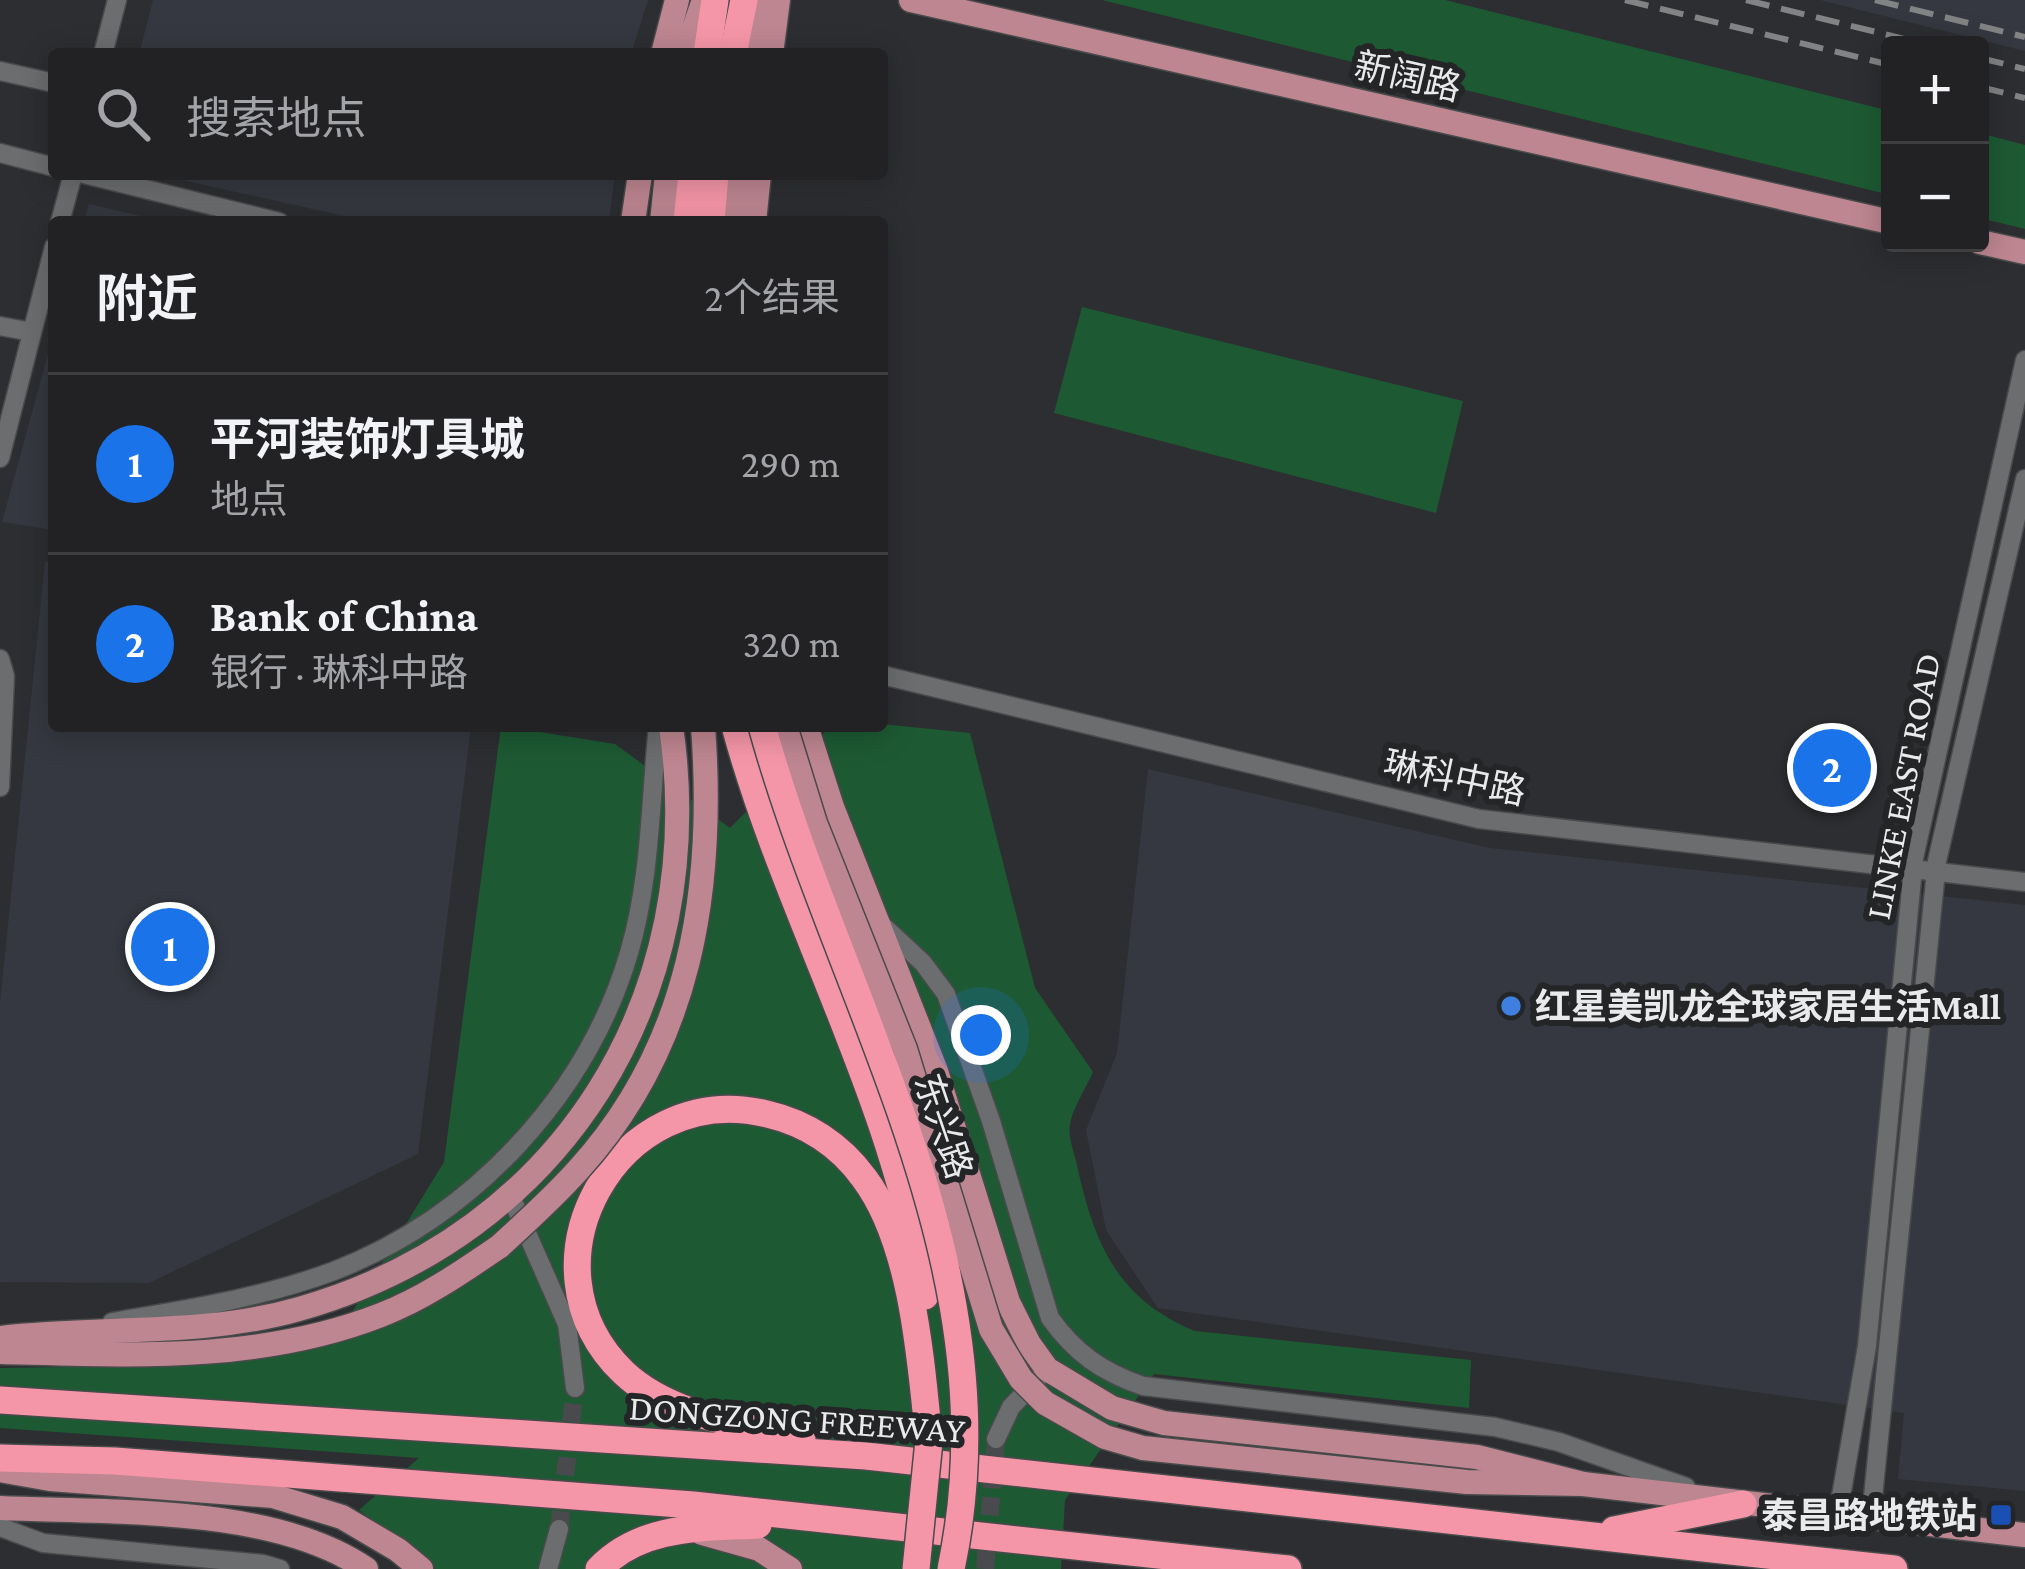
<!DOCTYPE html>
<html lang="zh">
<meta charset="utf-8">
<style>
:root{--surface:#222225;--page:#2e2f32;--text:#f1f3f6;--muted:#a2a4a7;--line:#3f3f42;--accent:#1a73e8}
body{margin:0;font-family:"Crimson Pro","Noto Sans SC",serif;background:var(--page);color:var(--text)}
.controls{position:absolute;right:36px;top:36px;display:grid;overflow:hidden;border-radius:12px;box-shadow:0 6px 30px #0003}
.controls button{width:108px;height:108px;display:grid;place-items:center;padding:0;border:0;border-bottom:3px solid var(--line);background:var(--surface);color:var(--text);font:60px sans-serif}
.you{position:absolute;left:981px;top:1035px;width:42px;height:42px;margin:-30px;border:9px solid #fff;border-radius:50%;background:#1a73e8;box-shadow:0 0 0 18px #1a73e833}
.badge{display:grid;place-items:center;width:78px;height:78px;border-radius:50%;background:var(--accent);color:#fff;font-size:39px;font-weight:700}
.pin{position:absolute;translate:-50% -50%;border:6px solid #fff;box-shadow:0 3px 12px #0006}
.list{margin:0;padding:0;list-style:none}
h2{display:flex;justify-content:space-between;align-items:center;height:156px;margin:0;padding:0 48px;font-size:51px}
h2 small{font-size:39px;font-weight:400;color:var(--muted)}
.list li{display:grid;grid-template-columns:78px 1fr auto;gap:36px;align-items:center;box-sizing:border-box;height:180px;padding:0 48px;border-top:3px solid var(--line)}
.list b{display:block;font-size:45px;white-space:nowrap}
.list p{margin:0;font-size:39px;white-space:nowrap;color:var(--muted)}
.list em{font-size:39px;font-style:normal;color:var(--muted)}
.icon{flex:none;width:66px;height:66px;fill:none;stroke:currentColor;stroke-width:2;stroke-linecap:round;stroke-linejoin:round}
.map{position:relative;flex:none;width:2025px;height:1569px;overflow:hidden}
.search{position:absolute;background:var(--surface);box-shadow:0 6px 30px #0003;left:48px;top:48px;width:840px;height:132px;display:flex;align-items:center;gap:30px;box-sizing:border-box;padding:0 42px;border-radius:12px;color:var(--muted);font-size:45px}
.panel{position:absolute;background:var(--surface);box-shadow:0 6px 30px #0003;left:48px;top:216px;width:840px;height:516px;border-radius:12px}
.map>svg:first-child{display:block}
.built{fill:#353840}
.green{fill:#1d5a33}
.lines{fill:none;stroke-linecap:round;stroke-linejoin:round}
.minor-tunnel{stroke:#494a4d;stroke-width:18;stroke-dasharray:18 9;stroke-linecap:butt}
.minor-casing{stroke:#494a4b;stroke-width:21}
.major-casing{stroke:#494a4b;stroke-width:27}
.highway-casing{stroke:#494a4b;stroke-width:30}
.minor{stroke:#6c6d6f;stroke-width:18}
.major{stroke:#be8691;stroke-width:24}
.highway{stroke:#f596a8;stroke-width:27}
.rail{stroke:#828385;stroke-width:6;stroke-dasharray:24 12;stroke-linecap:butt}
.major-bridge-casing{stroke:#494a4b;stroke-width:27;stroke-linecap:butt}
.highway-bridge-casing{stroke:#494a4b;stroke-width:30;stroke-linecap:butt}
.major-bridge{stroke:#be8691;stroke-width:24}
.highway-bridge{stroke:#f596a8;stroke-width:27}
.shop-dot{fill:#3f7fe0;stroke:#242527;stroke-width:4.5}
.transit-dot{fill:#1a4fb4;stroke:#242527;stroke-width:4.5}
.labels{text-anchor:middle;stroke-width:12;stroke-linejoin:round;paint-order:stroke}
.street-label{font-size:36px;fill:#e9eaeb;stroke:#242527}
.poi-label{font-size:36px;font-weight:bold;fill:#e9eaeb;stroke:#242527;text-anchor:start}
</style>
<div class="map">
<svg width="2025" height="1569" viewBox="0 0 2025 1569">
<rect width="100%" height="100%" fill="#2d2e31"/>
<g class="built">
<polygon points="153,0 648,0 631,54 139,54"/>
<polygon points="1820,0 2025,0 2025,51"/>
<polygon points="155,174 615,174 609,222 371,222"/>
<polygon points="89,204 166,222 84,222"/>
<polygon points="54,332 54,530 2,522"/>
<polygon points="45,562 54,562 54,726 471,726 418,1154 149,1283 0,1282 0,1003"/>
<polygon points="1148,769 1490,848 2025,905 2025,1491 1898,1479 1904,1413 1158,1308 1106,1230 1086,1130 1117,1053"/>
</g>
<g class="green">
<polygon points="1102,0 1445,0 1890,111 1890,195"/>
<polygon points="1980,133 2025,145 2025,229 1980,218"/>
<polygon points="1082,307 1463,401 1436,513 1054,413"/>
<path d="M882 724 970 733 1035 988 1093 1072C1086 1088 1073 1107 1070 1124 1067 1137 1076 1157 1078 1170 1095 1246 1119 1300 1195 1331L1471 1360 1469 1408 1154 1374 1065 1500 1061 1569H435L359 1510 419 1458 0 1428V1368L204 1365 332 1345 444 1162 501 726 615 744 730 828 831 726Z"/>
</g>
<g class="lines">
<g class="minor-tunnel">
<polyline points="559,1529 575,1388"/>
<polyline points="985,1569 996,1439"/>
</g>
<defs>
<g id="minor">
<polyline points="103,54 117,0"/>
<polyline points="0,71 54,83"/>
<polyline points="0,153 54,167"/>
<polyline points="84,174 279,222"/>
<polyline points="60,222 73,174"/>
<polyline points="0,326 32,332"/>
<polyline points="0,458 54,247"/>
<polyline points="0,659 5,676 0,787"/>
<polyline points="882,675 1479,819 2025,882"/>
<path d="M880 923 923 963 946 994 991 1121 1050 1318C1075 1353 1102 1372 1143 1386L1495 1427 1559 1442 1686 1487"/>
<polyline points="511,1197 567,1324 575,1388"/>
<path d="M112 1322C187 1309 262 1298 334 1271 473 1217 587 1095 629 953 651 878 650 802 658 726"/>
<polyline points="996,1439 1011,1407 1037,1380"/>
<polyline points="1838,1514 1867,1346 1914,858 2025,360"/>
<polyline points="1871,1517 1937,861 2025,479"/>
<polyline points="0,1527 43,1543 263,1564 280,1569"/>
<polyline points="548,1569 559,1529"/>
</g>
<g id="major">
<polyline points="911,0 1890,222"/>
<polyline points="663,54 677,0"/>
<polyline points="685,54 704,0"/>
<polyline points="750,54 756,0"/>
<polyline points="771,54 778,0"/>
<polyline points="633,222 640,174"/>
<polyline points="662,222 667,174"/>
<polyline points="735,222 739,174"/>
<polyline points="754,222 759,174"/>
<polyline points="1980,242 2025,252"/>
<polyline points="806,726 832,807 936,1071 1008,1302 1029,1344 1047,1369 1112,1408 1164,1423 1477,1457 1583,1484"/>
<path d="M0 1338C100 1326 201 1337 299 1309 563 1234 710 996 671 726"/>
<path d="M0 1352C129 1355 258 1363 381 1315 423 1299 462 1272 500 1246"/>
<polyline points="1143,1448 1467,1482 1583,1484 2025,1535"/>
<polyline points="0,1470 50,1479 273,1496 342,1517 398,1550 421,1569"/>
<path d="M0 1508C110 1513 273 1505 366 1569"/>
<polyline points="702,1533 759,1549 790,1569"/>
</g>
<g id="highway">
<polyline points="707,54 715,0"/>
<polyline points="733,54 744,0"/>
<polyline points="687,222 692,174"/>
<polyline points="711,222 715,174"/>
<path d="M735 726C787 917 896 1100 925 1296"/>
<polyline points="0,1400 866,1456 1894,1569"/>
<path d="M802 1440C744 1425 670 1416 624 1373 512 1266 618 1077 767 1114 806 1123 840 1145 864 1178 913 1243 921 1362 929 1441"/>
<polyline points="0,1458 115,1461 693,1505 1288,1569"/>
<polyline points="1614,1530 1743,1504"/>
<path d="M599 1569C641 1525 702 1528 758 1525"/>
</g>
</defs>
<use href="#minor" class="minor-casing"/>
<use href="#major" class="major-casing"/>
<use href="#highway" class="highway-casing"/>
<use href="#minor" class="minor"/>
<use href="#major" class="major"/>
<use href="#highway" class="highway"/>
<g class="rail">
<polyline points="1625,0 1890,65"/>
<polyline points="1746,0 1929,45"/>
<polyline points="1875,0 2025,37"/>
<polyline points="1980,58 2025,69"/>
<polyline points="1980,87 2025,98"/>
</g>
<defs>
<g id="major-bridge">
<polyline points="785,726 815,823 905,1049 991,1329 1021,1379 1045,1403 1105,1437 1143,1448"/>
<path d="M500 1246C526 1222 554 1197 578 1170 692 1045 715 888 703 726"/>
</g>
<g id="highway-bridge">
<path d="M762 726C840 1006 1015 1266 951 1569"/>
<polyline points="916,1569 929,1441"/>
</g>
</defs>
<use href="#major-bridge" class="major-bridge-casing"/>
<use href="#highway-bridge" class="highway-bridge-casing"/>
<use href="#major-bridge" class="major-bridge"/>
<use href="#highway-bridge" class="highway-bridge"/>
</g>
<circle class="shop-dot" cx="1511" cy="1006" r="12"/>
<rect class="transit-dot" x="1989" y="1503" width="24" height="24" rx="6"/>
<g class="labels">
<g class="street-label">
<text transform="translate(1408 76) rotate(13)" y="13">新阔路</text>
<text transform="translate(1455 777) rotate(12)" y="13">琳科中路</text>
<text transform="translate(1902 786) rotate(-79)" y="13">LINKE EAST ROAD</text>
<text transform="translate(944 1126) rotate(71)" y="13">东兴路</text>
<text transform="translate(797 1418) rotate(4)" y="13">DONGZONG FREEWAY</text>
</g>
<g class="poi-label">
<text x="1535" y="1019">红星美凯龙全球家居生活Mall</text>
<text x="1977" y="1528" text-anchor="end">泰昌路地铁站</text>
</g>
</g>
</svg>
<div class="controls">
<button>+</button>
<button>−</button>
</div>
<div class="you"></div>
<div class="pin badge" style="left:170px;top:947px">1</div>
<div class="pin badge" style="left:1832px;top:768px">2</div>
<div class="search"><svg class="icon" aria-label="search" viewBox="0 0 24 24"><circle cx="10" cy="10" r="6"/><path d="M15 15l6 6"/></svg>搜索地点</div>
<section class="panel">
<h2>附近<small>2个结果</small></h2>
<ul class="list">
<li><span class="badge">1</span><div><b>平河装饰灯具城</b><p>地点</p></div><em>290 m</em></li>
<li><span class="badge">2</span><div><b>Bank of China</b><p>银行 · 琳科中路</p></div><em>320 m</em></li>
</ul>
</section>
</div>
